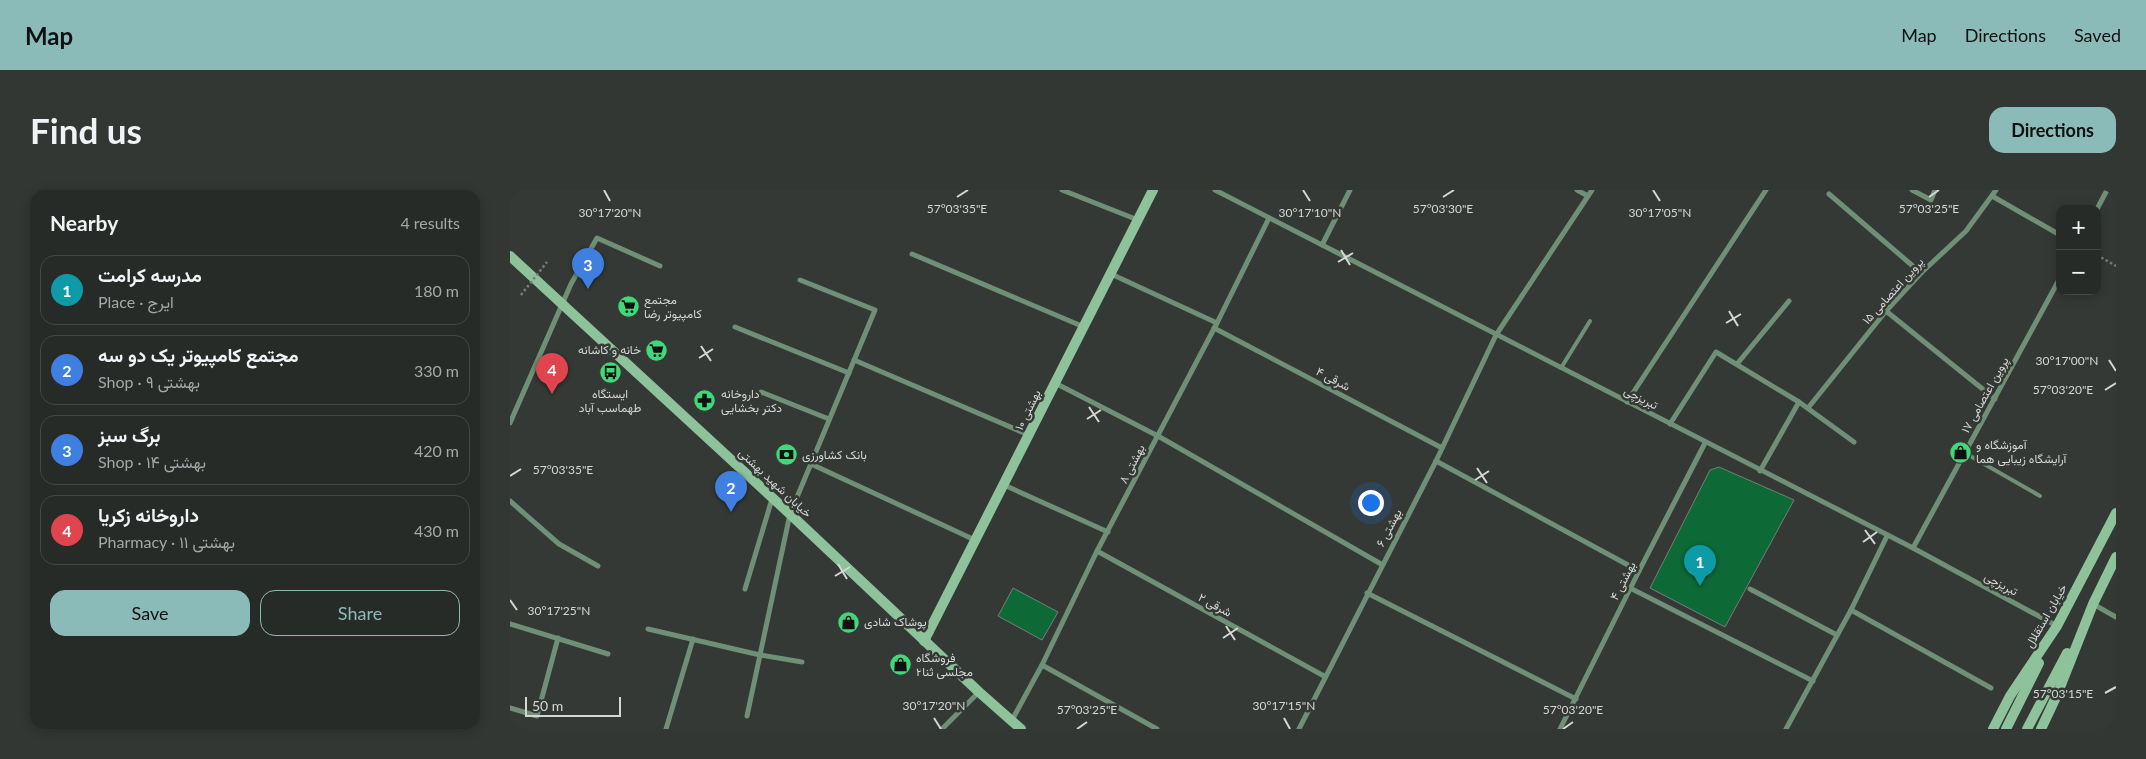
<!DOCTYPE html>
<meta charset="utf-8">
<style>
:root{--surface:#272b28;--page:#333734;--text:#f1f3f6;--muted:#a4a7a8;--line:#434745;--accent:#8bbbb9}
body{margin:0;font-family:Lato,Vazirmatn,sans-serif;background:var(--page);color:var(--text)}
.controls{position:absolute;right:15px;top:15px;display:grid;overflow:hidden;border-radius:10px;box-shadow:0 2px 12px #0003}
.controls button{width:45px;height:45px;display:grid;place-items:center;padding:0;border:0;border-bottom:1px solid var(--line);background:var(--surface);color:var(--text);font:25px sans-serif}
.scale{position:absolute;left:15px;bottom:12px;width:96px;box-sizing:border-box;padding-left:5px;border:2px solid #d4d7d5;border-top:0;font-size:14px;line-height:18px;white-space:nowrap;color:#d4d7d5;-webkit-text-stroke:4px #343935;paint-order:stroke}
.you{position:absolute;left:860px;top:312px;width:18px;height:18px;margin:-12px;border:4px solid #fff;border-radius:50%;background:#1a73e8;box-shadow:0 0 0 8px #1a73e833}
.badge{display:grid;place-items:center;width:32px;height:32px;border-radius:50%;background:var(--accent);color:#fff;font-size:16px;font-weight:700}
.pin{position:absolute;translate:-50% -41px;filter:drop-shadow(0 1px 2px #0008)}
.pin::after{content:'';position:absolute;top:26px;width:18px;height:15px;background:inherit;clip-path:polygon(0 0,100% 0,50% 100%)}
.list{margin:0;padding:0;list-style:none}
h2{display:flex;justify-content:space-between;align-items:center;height:65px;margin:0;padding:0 20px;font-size:21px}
h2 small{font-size:16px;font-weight:400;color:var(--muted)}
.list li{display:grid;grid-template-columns:32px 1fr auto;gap:15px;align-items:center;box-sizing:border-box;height:70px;margin:0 10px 10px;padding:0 10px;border:1px solid var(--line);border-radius:15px}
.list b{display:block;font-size:19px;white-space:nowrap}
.list p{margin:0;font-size:16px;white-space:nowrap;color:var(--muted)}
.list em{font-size:16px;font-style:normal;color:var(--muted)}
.actions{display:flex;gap:10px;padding:15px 20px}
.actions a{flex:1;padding:11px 0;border:1px solid var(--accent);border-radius:15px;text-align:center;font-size:18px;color:var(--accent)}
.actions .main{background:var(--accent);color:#111}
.map{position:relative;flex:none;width:1606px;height:539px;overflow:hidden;border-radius:15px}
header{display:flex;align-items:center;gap:30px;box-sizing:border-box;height:70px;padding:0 25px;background:var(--accent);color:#111}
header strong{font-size:24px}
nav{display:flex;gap:28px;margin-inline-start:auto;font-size:18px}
.intro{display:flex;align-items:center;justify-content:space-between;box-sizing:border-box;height:120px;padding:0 30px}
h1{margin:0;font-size:35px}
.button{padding:12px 22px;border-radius:15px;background:var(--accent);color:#111;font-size:18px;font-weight:700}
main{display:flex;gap:30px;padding:0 30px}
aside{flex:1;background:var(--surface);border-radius:15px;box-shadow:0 2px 12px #0003}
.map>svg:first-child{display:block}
.building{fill:#0d6a36;stroke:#787d79}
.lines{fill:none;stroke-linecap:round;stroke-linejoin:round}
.path{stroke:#7b7f7c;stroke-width:2.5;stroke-dasharray:2.5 2.5;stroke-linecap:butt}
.lane{stroke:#6f9077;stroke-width:4}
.street{stroke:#6f9077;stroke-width:5}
.secondary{stroke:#8dc29a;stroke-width:10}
.path-bridge{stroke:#7b7f7c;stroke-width:2.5;stroke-dasharray:2.5 2.5;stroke-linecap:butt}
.ticks{fill:none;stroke:#d4d7d5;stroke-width:2}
.labels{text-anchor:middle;stroke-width:5;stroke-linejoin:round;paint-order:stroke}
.street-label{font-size:12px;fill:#d4d7d5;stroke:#343935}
.poi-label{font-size:12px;fill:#d4d7d5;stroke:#343935;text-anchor:start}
.ticks-label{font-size:12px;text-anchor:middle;fill:#d4d7d5;stroke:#343935;stroke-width:5;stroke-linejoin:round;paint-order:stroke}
</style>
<header>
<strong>Map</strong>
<nav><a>Map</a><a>Directions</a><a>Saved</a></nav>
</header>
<div class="intro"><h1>Find us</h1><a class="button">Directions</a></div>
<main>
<aside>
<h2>Nearby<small>4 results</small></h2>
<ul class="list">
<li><span class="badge" style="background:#0f9aa8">1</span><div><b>مدرسه کرامت</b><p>Place · ایرج</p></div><em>180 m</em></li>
<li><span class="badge" style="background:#3f7fe0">2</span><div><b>مجتمع کامپیوتر یک دو سه</b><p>Shop · بهشتی ۹</p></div><em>330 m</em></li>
<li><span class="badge" style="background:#3f7fe0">3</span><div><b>برگ سبز</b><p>Shop · بهشتی ۱۴</p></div><em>420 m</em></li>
<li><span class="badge" style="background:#e0444e">4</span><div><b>داروخانه زکریا</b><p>Pharmacy · بهشتی ۱۱</p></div><em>430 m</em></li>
</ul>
<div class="actions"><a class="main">Save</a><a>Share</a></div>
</aside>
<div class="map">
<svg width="1606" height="539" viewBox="0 0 1606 539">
<rect width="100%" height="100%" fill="#343935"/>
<g class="building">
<polygon points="1209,277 1284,310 1215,437 1140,398 1200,280"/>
<polygon points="503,398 548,422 532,450 488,426"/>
</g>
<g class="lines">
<polyline class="path" points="1587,65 1606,76"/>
<g class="lane">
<polyline points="1051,178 1080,131"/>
<polyline points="1455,263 1530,306"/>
</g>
<g class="street">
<polyline points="552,0 628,30"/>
<polyline points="705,0 1403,358 1547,436"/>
<polyline points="1067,0 1078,6"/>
<polyline points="1402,0 1421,10 1425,0"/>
<polyline points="1319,4 1411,83"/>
<polyline points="1482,6 1550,45"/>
<polyline points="1587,19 1597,0"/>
<polyline points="812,55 840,0"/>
<polyline points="402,64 574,137"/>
<polyline points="601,84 707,133"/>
<polyline points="1376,121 1485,209"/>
<polyline points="225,137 339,183"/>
<polyline points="704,138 932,258"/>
<polyline points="344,170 519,245"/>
<polyline points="1227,174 1279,111"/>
<polyline points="545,193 648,246 871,374"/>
<polyline points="251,202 319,229"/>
<polyline points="1117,212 1256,0"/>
<polyline points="1298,218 1376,121 1411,83 1456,41 1486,0"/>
<polyline points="0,233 61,94 87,48 150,76"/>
<polyline points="1160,234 1206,162 1289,212 1344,252"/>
<polyline points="926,271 1129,381"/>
<polyline points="301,274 465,350"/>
<polyline points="1250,281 1289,212"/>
<polyline points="494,295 598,342"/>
<polyline points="0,311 49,354 88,376"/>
<polyline points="1403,358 1550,88"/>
<polyline points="587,361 814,486"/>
<polyline points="1120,398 1303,491"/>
<polyline points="235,399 262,309"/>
<polyline points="1240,399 1327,445"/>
<polyline points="857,403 1066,509"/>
<polyline points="1583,414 1606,427"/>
<polyline points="1341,420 1481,498"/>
<polyline points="0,434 98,464"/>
<polyline points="138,439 250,465 292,472"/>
<polyline points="532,475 647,539"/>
<polyline points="0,518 27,526 48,448"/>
<polyline points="237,526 280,324 365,120 290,90"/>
<polyline points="502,530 532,475 587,361 707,133 759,28"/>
<polyline points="156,539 183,449"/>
<polyline points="432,539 469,502"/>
<polyline points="789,539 926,271 986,145 1082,0"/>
<polyline points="1050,539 1129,381 1195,253"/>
<polyline points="1276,539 1341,420 1377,346"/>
</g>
<g class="secondary">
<polyline points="0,66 280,324 469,502 511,539"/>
<polyline points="414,451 643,0"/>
<polyline points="1483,539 1500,506 1547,436 1606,323"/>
<polyline points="1496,539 1529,473"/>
<polyline points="1517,539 1557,463"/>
<polyline points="1531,539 1547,505 1583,414 1606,367"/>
</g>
<polyline class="path-bridge" points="11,105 37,72"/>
</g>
<path class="ticks" d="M94 0 100 11M793 0 800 11M1143 0 1150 11M447 7 458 0M933 7 944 0M1419 7 1429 0M831 60 840 75M828 72 843 63M1219 121 1228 136M1216 133 1231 124M191 156 201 171M189 168 203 159M1599 170 1606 181M1595 200 1606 193M579 217 589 232M577 229 591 220M967 278 977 293M0 286 11 279M965 290 979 281M1355 340 1365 354M1353 352 1367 342M328 374 337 389M325 386 340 377M0 410 7 420M716 436 725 450M713 448 728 438M1595 503 1606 497M424 528 431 539M774 528 780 539M567 539 577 532M1053 539 1063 532"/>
<defs>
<symbol id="supermarket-disc" viewBox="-11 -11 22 22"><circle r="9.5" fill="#42d77b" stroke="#343935"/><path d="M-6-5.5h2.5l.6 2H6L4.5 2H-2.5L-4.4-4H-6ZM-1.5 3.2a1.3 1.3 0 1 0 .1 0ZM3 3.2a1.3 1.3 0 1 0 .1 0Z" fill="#111"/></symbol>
<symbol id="bus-disc" viewBox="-11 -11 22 22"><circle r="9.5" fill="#42d77b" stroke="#343935"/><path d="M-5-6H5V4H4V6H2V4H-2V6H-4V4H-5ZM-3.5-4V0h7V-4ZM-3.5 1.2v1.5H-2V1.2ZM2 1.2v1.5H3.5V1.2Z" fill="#111"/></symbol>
<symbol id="pharmacy-disc" viewBox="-11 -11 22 22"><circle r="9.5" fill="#42d77b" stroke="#343935"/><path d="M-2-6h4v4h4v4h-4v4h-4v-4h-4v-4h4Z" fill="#111"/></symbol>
<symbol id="shop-disc" viewBox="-11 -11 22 22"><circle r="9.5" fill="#42d77b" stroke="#343935"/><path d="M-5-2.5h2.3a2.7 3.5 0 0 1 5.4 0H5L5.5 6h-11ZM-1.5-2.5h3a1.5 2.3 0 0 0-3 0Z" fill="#111"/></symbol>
<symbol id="bank-disc" viewBox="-11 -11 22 22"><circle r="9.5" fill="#42d77b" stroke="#343935"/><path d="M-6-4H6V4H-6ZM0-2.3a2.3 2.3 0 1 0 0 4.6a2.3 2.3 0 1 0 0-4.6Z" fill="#111"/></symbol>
</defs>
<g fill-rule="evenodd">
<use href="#supermarket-disc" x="106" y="104" width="25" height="25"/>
<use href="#supermarket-disc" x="134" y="148" width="25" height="25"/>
<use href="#bus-disc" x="88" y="170" width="25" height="25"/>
<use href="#pharmacy-disc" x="182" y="198" width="25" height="25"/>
<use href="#shop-disc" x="1438" y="250" width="25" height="25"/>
<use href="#bank-disc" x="264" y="252" width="25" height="25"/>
<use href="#shop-disc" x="326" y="420" width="25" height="25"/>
<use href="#shop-disc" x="378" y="462" width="25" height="25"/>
</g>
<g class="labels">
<g class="street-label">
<text transform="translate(1383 101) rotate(-48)" y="4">پروین اعتصامی ۱۵</text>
<text transform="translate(823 189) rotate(28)" y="4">شرقی ۴</text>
<text transform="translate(1475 205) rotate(-61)" y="4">پروین اعتصامی ۱۷</text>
<text transform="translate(1131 208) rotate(27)" y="4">تبریزچی</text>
<text transform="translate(518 220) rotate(-64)" y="4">بهشتی ۱۰</text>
<text transform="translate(622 274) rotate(-63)" y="4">بهشتی ۸</text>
<text transform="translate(265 293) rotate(43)" y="4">خیابان شهید بهشتی</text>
<text transform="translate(879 338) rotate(-62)" y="4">بهشتی ۶</text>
<text transform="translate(1113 391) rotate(-63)" y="4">بهشتی ۴</text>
<text transform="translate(1491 394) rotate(28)" y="4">تبریزچی</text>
<text transform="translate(705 415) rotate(29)" y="4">شرقی ۲</text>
<text transform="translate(1536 426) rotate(-60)" y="4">خیابان استقلال</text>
</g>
<g class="poi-label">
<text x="134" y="114">مجتمع<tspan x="134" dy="14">کامپیوتر رضا</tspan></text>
<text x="131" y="164" text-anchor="end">خانه و کاشانه</text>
<text x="100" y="208" text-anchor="middle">ایستگاه<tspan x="100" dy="14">طهماسب آباد</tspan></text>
<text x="211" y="208">داروخانه<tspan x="211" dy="14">دکتر بخشایی</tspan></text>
<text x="1466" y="259">آموزشگاه و<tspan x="1466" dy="14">آرایشگاه زیبایی هما</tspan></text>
<text x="292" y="269">بانک کشاورزی</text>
<text x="354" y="436">پوشاک شادی</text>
<text x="406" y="472">فروشگاه<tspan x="406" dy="14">مجلسی ثنا۲</tspan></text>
</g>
</g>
<g class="ticks-label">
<text x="447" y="23">57°03'35"E</text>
<text x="933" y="23">57°03'30"E</text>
<text x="1419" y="23">57°03'25"E</text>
<text x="100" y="27">30°17'20"N</text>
<text x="1150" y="27">30°17'05"N</text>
<text x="800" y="27">30°17'10"N</text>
<text x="1557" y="175">30°17'00"N</text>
<text x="1553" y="204">57°03'20"E</text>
<text x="53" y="284">57°03'35"E</text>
<text x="49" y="425">30°17'25"N</text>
<text x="1553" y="508">57°03'15"E</text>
<text x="424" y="520">30°17'20"N</text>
<text x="774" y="520">30°17'15"N</text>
<text x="577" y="524">57°03'25"E</text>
<text x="1063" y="524">57°03'20"E</text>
</g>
</svg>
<div class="controls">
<button>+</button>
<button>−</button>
</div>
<div class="scale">50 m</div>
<div class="you"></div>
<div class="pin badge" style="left:1190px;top:396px;background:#0f9aa8">1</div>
<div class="pin badge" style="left:221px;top:322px;background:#3f7fe0">2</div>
<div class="pin badge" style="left:78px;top:99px;background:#3f7fe0">3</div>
<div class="pin badge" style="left:42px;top:204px;background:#e0444e">4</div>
</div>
</main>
